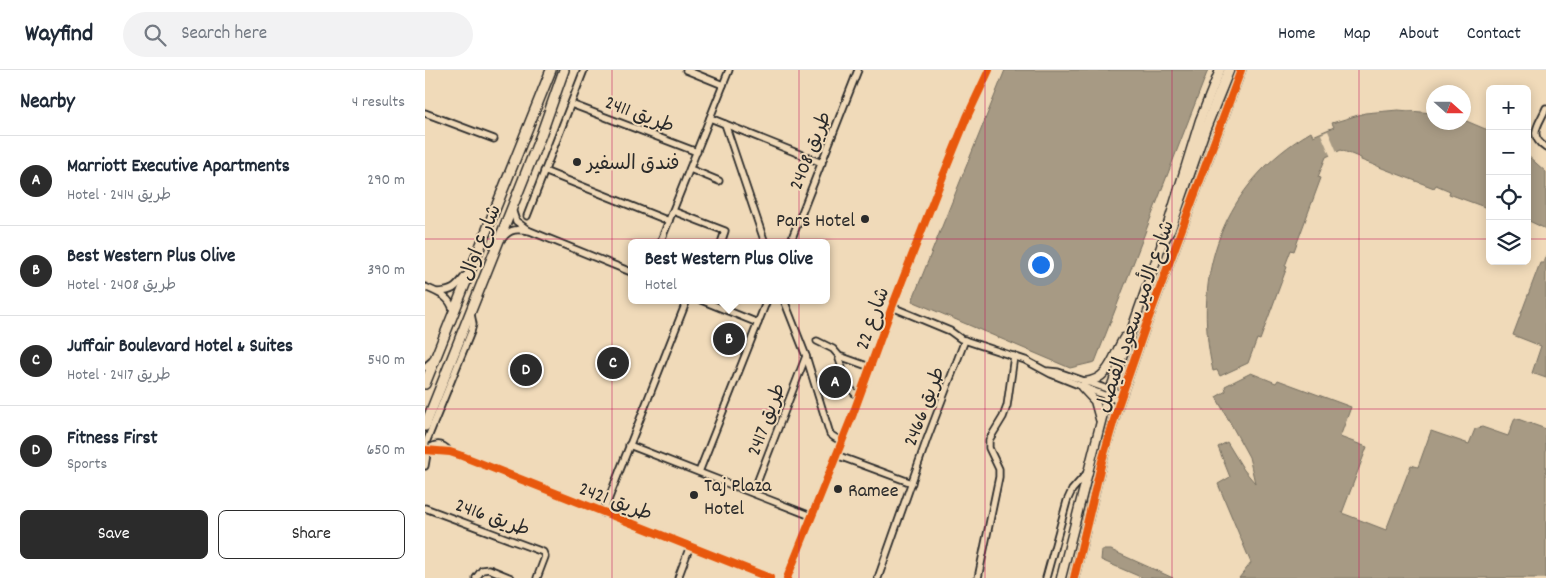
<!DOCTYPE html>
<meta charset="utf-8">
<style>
:root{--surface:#fff;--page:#f2f2f3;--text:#1f2937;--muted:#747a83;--line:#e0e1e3;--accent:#2b2b2b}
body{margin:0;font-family:Dekko,"Playpen Sans Arabic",sans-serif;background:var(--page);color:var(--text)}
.controls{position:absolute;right:15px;top:15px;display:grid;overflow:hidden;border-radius:8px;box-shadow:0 2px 12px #0003}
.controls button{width:45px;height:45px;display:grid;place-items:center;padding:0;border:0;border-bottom:1px solid var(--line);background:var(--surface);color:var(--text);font:25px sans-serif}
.compass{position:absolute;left:1001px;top:15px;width:45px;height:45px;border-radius:50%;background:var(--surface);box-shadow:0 2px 12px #0003;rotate:111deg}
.you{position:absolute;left:615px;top:194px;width:18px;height:18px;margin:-12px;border:4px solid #fff;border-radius:50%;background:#1a73e8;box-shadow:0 0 0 8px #1a73e833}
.badge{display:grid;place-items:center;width:32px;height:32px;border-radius:50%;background:var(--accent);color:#fff;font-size:16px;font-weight:700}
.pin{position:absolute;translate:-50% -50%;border:2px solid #fff;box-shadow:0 1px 5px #0006}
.popup{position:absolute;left:203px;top:169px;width:202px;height:65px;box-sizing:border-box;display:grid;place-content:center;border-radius:8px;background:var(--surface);filter:drop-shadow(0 1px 4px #0005);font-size:16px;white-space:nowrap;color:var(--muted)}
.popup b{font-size:19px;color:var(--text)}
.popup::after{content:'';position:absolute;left:50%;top:100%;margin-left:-10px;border:10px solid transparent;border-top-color:var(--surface)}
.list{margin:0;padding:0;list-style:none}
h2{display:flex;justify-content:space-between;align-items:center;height:65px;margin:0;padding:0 20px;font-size:21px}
h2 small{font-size:16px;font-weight:400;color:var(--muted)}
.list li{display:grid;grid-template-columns:32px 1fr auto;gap:15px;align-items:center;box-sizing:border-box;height:90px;padding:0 20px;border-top:1px solid var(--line)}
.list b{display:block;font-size:19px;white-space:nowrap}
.list p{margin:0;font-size:16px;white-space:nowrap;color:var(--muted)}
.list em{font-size:16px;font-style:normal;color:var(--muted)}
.actions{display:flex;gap:10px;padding:15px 20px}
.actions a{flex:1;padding:11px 0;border:1px solid var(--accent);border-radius:8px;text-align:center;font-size:18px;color:var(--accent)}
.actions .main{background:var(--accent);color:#fff}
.icon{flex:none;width:28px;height:28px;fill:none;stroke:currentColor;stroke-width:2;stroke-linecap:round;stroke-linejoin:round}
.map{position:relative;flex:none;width:1121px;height:508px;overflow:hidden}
header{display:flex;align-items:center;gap:30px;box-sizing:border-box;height:70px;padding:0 25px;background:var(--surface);border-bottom:1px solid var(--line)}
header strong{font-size:24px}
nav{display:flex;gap:28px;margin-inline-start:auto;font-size:18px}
.search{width:350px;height:45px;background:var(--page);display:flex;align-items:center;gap:12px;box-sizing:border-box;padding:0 18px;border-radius:28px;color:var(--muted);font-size:19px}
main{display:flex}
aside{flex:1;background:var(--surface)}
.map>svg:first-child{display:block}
.water{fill:#a79a84;stroke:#756e60}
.pier{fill:#f0dab9}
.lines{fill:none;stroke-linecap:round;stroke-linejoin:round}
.minor-casing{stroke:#2b2b2b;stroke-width:9}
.tertiary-casing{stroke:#2b2b2b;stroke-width:11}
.secondary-casing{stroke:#2b2b2b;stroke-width:12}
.primary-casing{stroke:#2b2b2b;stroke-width:12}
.minor{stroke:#f0dab9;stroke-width:5.5}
.tertiary{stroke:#f0dab9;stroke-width:8}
.secondary{stroke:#f0dab9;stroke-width:9}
.primary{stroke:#f0dab9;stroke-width:9}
.cycleway-casing{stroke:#f0dab9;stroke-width:11}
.cycleway{stroke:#e8590c;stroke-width:8}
.grid{fill:none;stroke:#c2185b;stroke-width:1;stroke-opacity:0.55}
.poi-dot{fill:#2b2b2b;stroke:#f0dab9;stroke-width:2}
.labels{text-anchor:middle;stroke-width:4;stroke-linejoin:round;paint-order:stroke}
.street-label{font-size:20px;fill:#2b2b2b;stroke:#f0dab9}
.poi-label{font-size:20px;fill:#2b2b2b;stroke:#f0dab9;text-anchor:start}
</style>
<header>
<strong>Wayfind</strong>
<div class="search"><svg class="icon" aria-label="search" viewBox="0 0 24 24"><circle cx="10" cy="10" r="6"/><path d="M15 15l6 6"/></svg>Search here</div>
<nav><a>Home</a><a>Map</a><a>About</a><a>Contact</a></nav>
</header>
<main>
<aside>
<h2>Nearby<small>4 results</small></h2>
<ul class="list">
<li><span class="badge">A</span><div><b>Marriott Executive Apartments</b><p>Hotel · طريق 2414</p></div><em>290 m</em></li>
<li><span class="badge">B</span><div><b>Best Western Plus Olive</b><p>Hotel · طريق 2408</p></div><em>390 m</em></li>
<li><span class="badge">C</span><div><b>Juffair Boulevard Hotel &amp; Suites</b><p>Hotel · طريق 2417</p></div><em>540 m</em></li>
<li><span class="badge">D</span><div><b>Fitness First</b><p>Sports</p></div><em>650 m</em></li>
</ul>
<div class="actions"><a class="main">Save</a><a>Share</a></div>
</aside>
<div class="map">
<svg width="1121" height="508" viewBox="0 0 1121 508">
<rect width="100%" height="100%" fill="#f0dab9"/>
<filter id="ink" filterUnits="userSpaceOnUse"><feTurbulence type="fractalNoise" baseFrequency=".02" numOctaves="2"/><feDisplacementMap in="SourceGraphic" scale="10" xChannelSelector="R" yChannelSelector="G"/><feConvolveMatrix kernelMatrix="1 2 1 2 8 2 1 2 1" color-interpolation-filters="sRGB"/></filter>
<g filter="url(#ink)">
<g class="water">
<polygon points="580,0 783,0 670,292 645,298 487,231"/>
<path d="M973 40 1008 43V52H1038L1039 50 1065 61V139L1024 124 1025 121 1011 115 1009 118 936 90V88L916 80 901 87 893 107 896 108 869 181 866 180 860 196 862 197 835 270 832 269 823 293 795 306 792 300 788 301C766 204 798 113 886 62L888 66 909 57 907 53 940 43Z"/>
<polygon points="1102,85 1121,102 1121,159 1102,150"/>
<polygon points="1121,185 1121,308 1107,303 1116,276 1088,265 1115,193 1118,193"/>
<polygon points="826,303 851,313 853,310 926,337 915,367 942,377 917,443 961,460 986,395 993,397 1006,361 1044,374 1050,359 1057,357 1083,366 1090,348 1121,359 1121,508 814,508 826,493 793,414 805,407 793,377 802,372 819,400 830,413 824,387 791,327 801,321 800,316"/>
<polygon points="677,480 686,480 748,508 718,508 676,490"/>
</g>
<polygon class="pier" points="903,61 913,84 906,87 896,64"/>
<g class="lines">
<defs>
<g id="minor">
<polyline points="261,0 298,15"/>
<polyline points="146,34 272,82"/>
<path d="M1121 38C1114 55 1102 65 1121 78"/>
<polyline points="0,43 69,69"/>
<polyline points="285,48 397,93"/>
<polyline points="300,54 340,173"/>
<polyline points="265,99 294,111"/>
<polyline points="119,101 244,151"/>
<polyline points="87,139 91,151 103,160"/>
<polyline points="248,141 300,161 296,173"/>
<polyline points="102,146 159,0"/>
<path d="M78 168C85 158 93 159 105 161L206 202"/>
<polyline points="235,173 304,0"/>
<polyline points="365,173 433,0"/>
<path d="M0 217C12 222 26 227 28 241"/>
<path d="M13 222C29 221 31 217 40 206"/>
<polyline points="276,230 333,253"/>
<polyline points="359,230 381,286 405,364 409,367 416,371"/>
<polyline points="467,237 525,261 536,269 600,290 626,304 694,331"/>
<polyline points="392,271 408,279 415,287"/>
<polyline points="0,297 8,290"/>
<polyline points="623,301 633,302 697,324"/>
<polyline points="434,328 424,317 414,289 417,287 445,297"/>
<polyline points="0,375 46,262 48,254 46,244"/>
<polyline points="204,375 386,446"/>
<polyline points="0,380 25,382 37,386 345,508"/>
<polyline points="411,385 487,413"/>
<path d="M0 396 2 384 6 377C14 372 20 376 25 382"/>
<polyline points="274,402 342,230"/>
<polyline points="328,423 381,286"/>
<polyline points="0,438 118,482 120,487 112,508"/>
<polyline points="178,443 262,230"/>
<polyline points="51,508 57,500 64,499 86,508"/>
<polyline points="253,508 265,476"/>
<polyline points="362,508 428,344 467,237 516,111 542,47 564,0"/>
<polyline points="453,508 502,369 540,270"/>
<polyline points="553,508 574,407 574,399 564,378 564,370 578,347 582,336 589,286"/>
<polyline points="621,508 642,431 647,420 662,403"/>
</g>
<g id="tertiary">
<polyline points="743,154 775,50 795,0"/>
<path d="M660 312C685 310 688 285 699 268"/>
<polyline points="657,317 670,331 675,349"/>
<polyline points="636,508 681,332 739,168"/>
<polyline points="649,508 677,391 693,336 720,258 816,0"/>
</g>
<g id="secondary">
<polyline points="0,314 126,0"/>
<polyline points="0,356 116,65 139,0"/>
</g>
<polyline id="primary" points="737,173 745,160 780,59 804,0"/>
</defs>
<use href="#minor" class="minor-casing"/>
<use href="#tertiary" class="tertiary-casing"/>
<use href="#secondary" class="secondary-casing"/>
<use href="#primary" class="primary-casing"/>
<use href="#minor" class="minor"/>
<use href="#tertiary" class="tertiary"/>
<use href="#secondary" class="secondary"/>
<use href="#primary" class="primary"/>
<defs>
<g id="cycleway">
<polyline points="0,380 25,382 37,386 345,508"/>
<polyline points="362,508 428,344 467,237 516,111 542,47 564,0"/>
<polyline points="649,508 677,391 693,336 720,258 816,0"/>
</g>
</defs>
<use href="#cycleway" class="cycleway-casing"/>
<use href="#cycleway" class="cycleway"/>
</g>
</g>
<path class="grid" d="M187 0V508M374 0V508M560 0V508M747 0V508M934 0V508M0 169H1065M1102 169H1121M0 339H1121"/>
<g class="poi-dot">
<circle cx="152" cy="92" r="5"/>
<circle cx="440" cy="149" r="5"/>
<circle cx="413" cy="419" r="5"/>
<circle cx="269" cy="425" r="5"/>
</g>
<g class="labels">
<g class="street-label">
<text transform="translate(215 43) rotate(21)" y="7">طريق 2411</text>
<text transform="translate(384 80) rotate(-68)" y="7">طريق 2408</text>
<text transform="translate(54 172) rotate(-68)" y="7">شارع اوال</text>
<text transform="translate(709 246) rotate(-71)" y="7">شارع الأمير سعود الفيصل</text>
<text transform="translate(446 248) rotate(-70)" y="7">شارع 22</text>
<text transform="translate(498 336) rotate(-69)" y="7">طريق 2466</text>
<text transform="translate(340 349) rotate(-69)" y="7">طريق 2417</text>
<text transform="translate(191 430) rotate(21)" y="7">طريق 2421</text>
<text transform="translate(68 446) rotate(20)" y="7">طريق 2416</text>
</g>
<g class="poi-label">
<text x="162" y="99">فندق السفير</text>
<text x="430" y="156" text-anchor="end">Pars Hotel</text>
<text x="279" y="421">Taj Plaza<tspan x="279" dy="23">Hotel</tspan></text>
<text x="423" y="426">Ramee</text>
</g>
</g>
</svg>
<div class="controls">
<button>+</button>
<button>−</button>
<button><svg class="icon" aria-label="locate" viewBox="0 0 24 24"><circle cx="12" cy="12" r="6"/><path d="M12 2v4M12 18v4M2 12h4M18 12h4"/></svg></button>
<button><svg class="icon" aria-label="layers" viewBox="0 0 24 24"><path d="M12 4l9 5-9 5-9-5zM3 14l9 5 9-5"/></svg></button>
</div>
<svg class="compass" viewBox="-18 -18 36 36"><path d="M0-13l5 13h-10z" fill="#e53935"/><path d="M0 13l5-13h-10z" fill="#747a83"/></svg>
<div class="you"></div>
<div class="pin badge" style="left:410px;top:312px">A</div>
<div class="pin badge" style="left:304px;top:269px">B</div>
<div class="popup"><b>Best Western Plus Olive</b>Hotel</div>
<div class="pin badge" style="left:188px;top:293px">C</div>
<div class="pin badge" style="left:101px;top:300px">D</div>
</div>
</main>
